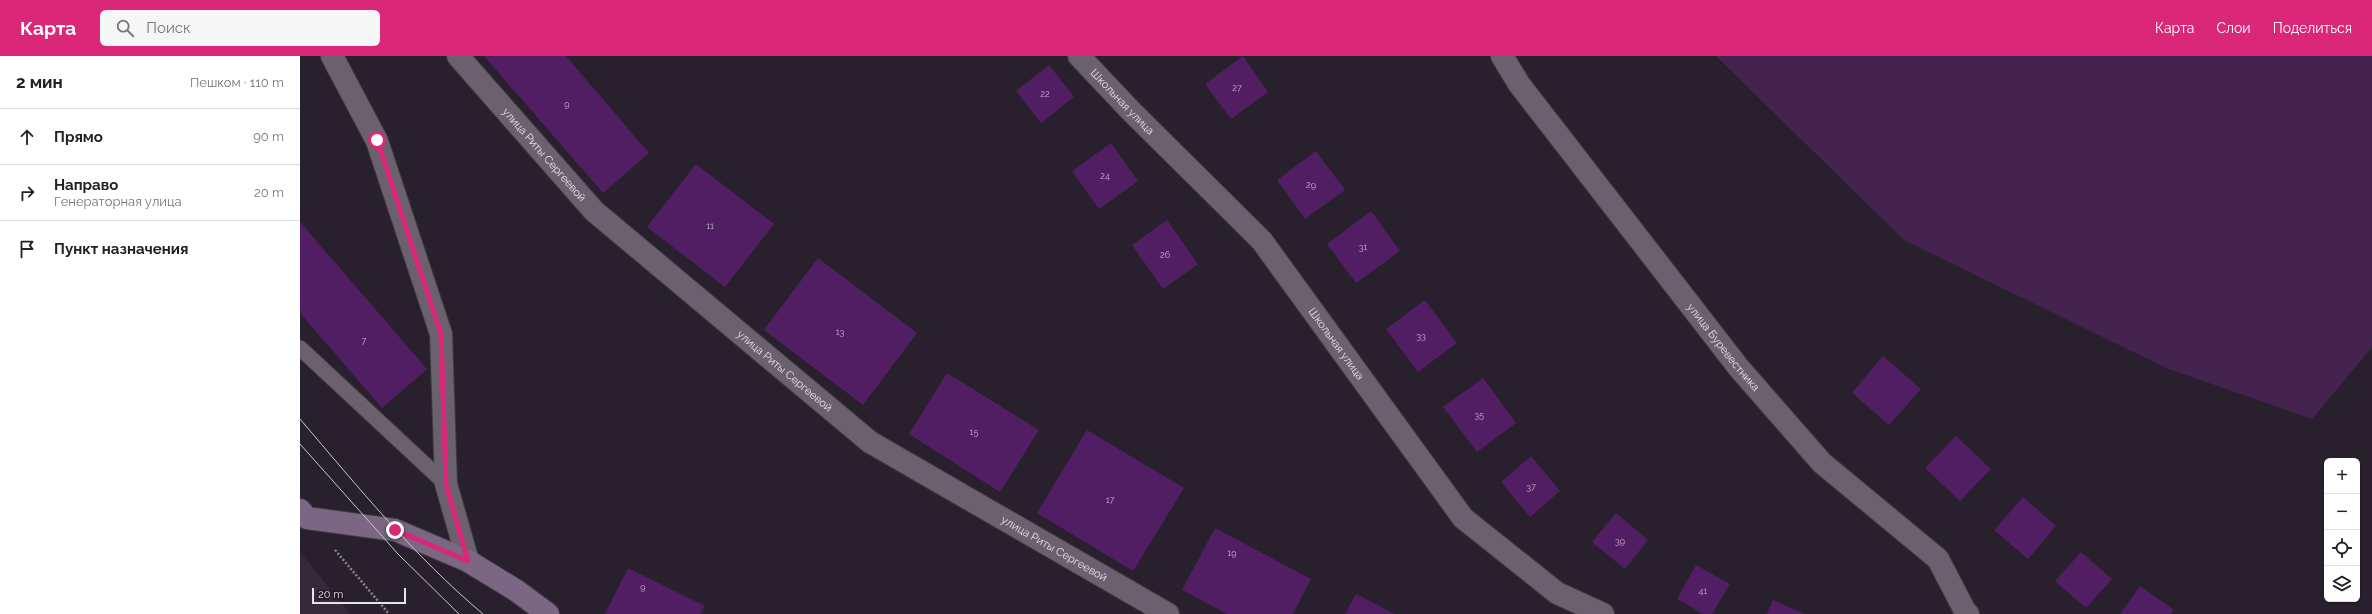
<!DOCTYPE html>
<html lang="ru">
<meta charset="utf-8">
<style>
:root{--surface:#fff;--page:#f6f6f6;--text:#222;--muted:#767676;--line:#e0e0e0;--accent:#db2777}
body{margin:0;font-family:Raleway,sans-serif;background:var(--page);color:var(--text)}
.controls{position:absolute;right:12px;bottom:12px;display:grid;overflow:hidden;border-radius:6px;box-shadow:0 1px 3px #0004}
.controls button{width:36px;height:36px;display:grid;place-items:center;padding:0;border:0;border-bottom:1px solid var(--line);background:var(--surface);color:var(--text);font:20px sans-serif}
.scale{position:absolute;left:12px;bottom:10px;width:94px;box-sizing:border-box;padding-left:4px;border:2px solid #e8e2ea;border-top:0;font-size:11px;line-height:14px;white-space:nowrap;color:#e8e2ea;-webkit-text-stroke:3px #1f1722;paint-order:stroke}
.stop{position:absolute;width:12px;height:12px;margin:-9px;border:3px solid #db2777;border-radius:50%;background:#fff}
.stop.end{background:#db2777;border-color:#fff;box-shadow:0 1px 4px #0008}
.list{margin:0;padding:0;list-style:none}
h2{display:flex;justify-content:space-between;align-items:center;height:52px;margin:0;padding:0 16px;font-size:17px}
h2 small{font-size:13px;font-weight:400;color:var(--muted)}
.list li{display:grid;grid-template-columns:26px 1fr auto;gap:12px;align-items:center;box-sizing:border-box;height:56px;padding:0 16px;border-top:1px solid var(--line)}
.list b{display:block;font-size:15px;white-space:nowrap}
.list p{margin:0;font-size:13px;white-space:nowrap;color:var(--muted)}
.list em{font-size:13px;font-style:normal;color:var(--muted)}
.icon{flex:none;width:22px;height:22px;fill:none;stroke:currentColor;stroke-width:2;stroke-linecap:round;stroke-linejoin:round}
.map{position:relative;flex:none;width:2072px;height:558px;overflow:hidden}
header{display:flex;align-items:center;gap:24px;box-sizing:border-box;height:56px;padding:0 20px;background:var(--accent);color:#fff}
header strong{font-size:19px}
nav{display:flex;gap:22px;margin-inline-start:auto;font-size:14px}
.search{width:280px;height:36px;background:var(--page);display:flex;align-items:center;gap:10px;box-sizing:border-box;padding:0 14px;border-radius:6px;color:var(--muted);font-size:15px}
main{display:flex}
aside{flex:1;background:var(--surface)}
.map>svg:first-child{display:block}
.built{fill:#362a3a}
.green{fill:#44244f}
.building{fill:#521e63}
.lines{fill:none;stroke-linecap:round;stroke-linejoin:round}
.lane-casing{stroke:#403a43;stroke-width:17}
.street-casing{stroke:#403a43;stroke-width:24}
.secondary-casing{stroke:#403a43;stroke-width:24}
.path{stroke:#8d8690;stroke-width:2.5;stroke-dasharray:2 2;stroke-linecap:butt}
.lane{stroke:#6a606e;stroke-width:15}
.street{stroke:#6a606e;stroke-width:22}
.secondary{stroke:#7b6783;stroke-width:22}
.tram{stroke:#ccc6ce;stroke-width:1}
.route{stroke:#db2777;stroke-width:5}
.labels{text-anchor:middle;stroke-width:3;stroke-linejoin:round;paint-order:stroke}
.number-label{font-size:9px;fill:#c2b1c8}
.street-label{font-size:11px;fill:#e8e2ea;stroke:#1f1722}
</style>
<header>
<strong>Карта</strong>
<div class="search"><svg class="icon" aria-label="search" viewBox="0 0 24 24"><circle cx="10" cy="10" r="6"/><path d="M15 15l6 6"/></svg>Поиск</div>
<nav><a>Карта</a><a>Слои</a><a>Поделиться</a></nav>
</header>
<main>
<aside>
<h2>2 мин<small>Пешком · 110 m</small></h2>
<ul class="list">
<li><svg class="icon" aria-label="ahead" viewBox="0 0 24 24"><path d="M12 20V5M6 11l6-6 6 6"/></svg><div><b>Прямо</b></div><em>90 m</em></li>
<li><svg class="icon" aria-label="right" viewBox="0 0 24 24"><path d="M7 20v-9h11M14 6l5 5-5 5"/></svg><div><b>Направо</b><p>Генераторная улица</p></div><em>20 m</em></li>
<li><svg class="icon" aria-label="arrive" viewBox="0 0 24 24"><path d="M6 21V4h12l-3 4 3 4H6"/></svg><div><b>Пункт назначения</b></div></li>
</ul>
</aside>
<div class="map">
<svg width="2072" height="558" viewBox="0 0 2072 558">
<rect width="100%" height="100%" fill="#28202c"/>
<polygon class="built" points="0,496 50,558 0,558"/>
<polygon class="green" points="1416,0 2072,0 2072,291 2012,363 1866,312 1604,184"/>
<g class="building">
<polygon points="184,0 266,0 349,97 303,137"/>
<polygon points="943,0 968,36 931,63 905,28"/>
<polygon points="749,9 774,41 741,67 716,35"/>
<polygon points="811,87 838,125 799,153 772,115"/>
<polygon points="1016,95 1045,134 1005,163 977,124"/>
<polygon points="396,108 474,168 425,231 347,171"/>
<polygon points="1071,155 1100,195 1056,227 1027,188"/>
<polygon points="867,164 898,208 863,233 832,189"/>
<polygon points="0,166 127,313 82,352 0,257"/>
<polygon points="518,202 617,277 563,349 464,274"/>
<polygon points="1125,244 1157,287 1118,316 1086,273"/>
<polygon points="1583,300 1621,333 1589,369 1552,337"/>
<polygon points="647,317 739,374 700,436 609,378"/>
<polygon points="1183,322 1216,367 1177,396 1143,351"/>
<polygon points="787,374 884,432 833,515 737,457"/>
<polygon points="1656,380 1691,413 1660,445 1625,412"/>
<polygon points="1231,400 1260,435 1230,461 1201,426"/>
<polygon points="1723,441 1756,470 1728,503 1694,474"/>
<polygon points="1316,457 1348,484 1325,513 1292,486"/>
<polygon points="915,472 1011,523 993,558 927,558 882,534"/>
<polygon points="1781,496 1812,523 1786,552 1755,525"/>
<polygon points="1396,509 1430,528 1412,558 1403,558 1377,543"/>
<polygon points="328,512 405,550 401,558 305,558"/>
<polygon points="1840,530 1874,554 1871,558 1820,558"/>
<polygon points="1056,538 1095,558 1045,558"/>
<polygon points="1473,544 1505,558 1467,558"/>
</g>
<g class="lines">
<defs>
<polyline id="lane" points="0,292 146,428"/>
<g id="street">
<polyline points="32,0 77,85 141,278 146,428 168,505"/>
<path id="s1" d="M158 0 294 155 570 386 868 558"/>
<path id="s2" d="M779 0 830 54 962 185 1163 462 1257 537 1303 558"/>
<path id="s3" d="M1202 0 1219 28 1439 312 1522 407 1638 503 1665 555 1668 558"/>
</g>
<polyline id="secondary" points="0,454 7,462 95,474 168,505 217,535 248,558"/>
</defs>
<use href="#lane" class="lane-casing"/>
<use href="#street" class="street-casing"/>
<use href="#secondary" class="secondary-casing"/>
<polyline class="path" points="35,494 89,558"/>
<use href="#lane" class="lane"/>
<use href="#street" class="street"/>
<use href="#secondary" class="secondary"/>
<g class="tram">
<path d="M0 363C58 431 114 500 183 558"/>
<polyline points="0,388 98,498 159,558"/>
</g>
</g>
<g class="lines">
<polyline class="route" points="77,84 141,278 146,428 168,505 95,474"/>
</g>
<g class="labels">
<g class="number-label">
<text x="937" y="35">27</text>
<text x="745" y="41">22</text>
<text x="267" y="51">9</text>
<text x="805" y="123">24</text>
<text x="1011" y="132">29</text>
<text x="410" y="173">11</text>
<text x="1063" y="194">31</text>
<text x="865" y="202">26</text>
<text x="540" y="279">13</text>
<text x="1121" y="283">33</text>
<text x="64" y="288">7</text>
<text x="1179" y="362">35</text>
<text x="674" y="379">15</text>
<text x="1231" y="434">37</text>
<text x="810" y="447">17</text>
<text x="1320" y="488">39</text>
<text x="932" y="500">19</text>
<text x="343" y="534">9</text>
<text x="1403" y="538">41</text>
</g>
<g class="street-label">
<text dy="4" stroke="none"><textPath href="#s2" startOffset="63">Школьная улица</textPath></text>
<text dy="4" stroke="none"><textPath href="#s1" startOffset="131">улица Риты Сергеевой</textPath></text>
<text dy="4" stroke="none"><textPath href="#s2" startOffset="387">Школьная улица</textPath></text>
<text dy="4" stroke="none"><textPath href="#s3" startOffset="366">улица Буревестника</textPath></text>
<text dy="4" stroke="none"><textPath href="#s1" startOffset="455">улица Риты Сергеевой</textPath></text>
<text dy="4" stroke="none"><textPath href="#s1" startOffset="779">улица Риты Сергеевой</textPath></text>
</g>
</g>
</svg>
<div class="controls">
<button>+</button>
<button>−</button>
<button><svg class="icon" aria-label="locate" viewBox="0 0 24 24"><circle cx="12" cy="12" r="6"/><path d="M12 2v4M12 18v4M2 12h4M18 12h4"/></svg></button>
<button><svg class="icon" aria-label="layers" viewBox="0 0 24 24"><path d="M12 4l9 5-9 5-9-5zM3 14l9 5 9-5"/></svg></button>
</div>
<div class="scale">20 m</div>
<div class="stop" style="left:77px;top:84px"></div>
<div class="stop end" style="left:95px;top:474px"></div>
</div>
</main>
